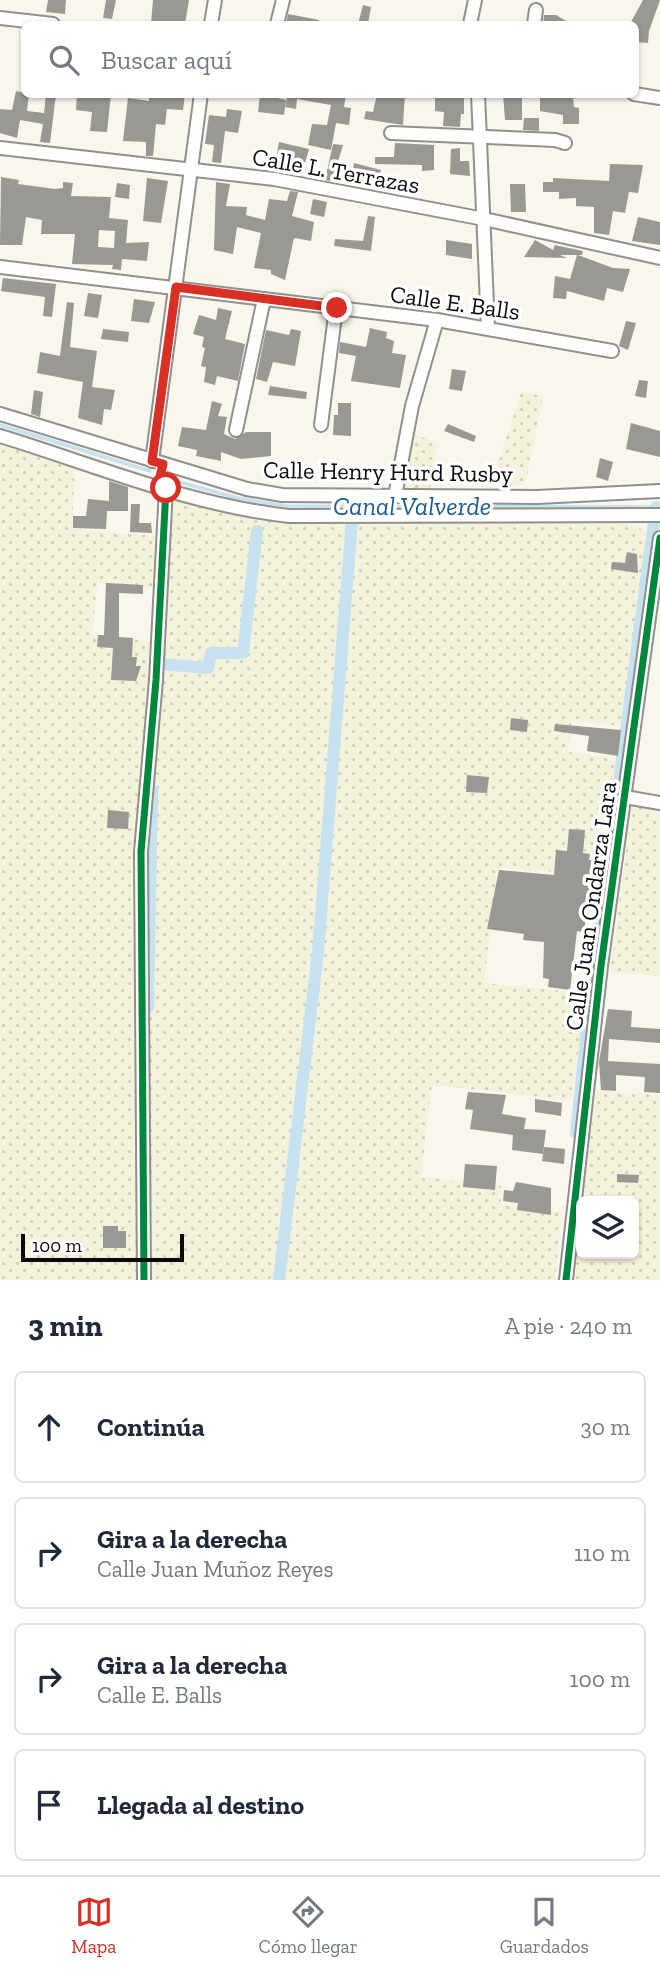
<!DOCTYPE html>
<html lang="es">
<meta charset="utf-8">
<style>
:root{--surface:#fff;--page:#f6f6f7;--text:#1f2937;--muted:#747a83;--line:#e0e1e3;--accent:#d93025}
body{margin:0;font-family:"Zilla Slab",serif;background:var(--page);color:var(--text)}
.controls{position:absolute;right:21px;bottom:21px;display:grid;overflow:hidden;border-radius:10px;box-shadow:0 2px 5px #0004}
.controls button{width:63px;height:63px;display:grid;place-items:center;padding:0;border:0;border-bottom:2px solid var(--line);background:var(--surface);color:var(--text);font:35px sans-serif}
.scale{position:absolute;left:21px;bottom:18px;width:163px;box-sizing:border-box;padding-left:7px;border:4px solid #0a0a0a;border-top:0;font-size:19px;line-height:24px;white-space:nowrap;color:#0a0a0a;-webkit-text-stroke:5px #fff;paint-order:stroke}
.stop{position:absolute;width:21px;height:21px;margin:-16px;border:5px solid #d93025;border-radius:50%;background:#fff}
.stop.end{background:#d93025;border-color:#fff;box-shadow:0 2px 7px #0008}
.list{margin:0;padding:0;list-style:none}
h2{display:flex;justify-content:space-between;align-items:center;height:91px;margin:0;padding:0 28px;font-size:30px}
h2 small{font-size:23px;font-weight:400;color:var(--muted)}
.list li{display:grid;grid-template-columns:46px 1fr auto;gap:21px;align-items:center;box-sizing:border-box;height:112px;margin:0 14px 14px;padding:0 14px;border:2px solid var(--line);border-radius:10px}
.list b{display:block;font-size:26px;white-space:nowrap}
.list p{margin:0;font-size:23px;white-space:nowrap;color:var(--muted)}
.list em{font-size:23px;font-style:normal;color:var(--muted)}
.icon{flex:none;width:38px;height:38px;fill:none;stroke:currentColor;stroke-width:2;stroke-linecap:round;stroke-linejoin:round}
.map{position:relative;flex:none;width:660px;height:1280px;overflow:hidden}
.search{position:absolute;background:var(--surface);box-shadow:0 2px 5px #0004;left:21px;right:21px;top:21px;height:77px;display:flex;align-items:center;gap:18px;box-sizing:border-box;padding:0 24px;border-radius:10px;color:var(--muted);font-size:26px}
.sheet{height:595px;background:var(--surface)}
nav{display:flex;justify-content:space-around;align-items:center;box-sizing:border-box;height:98px;border-top:2px solid var(--line);background:var(--surface);font-size:19px;color:var(--muted)}
nav a{display:grid;justify-items:center;gap:4px}
nav .on{color:var(--accent)}
.map>svg:first-child{display:block}
.farmland{fill:url(#farmland-dots)}
.lines{fill:none;stroke-linecap:round;stroke-linejoin:round}
.stream{stroke:#c6e1f0;stroke-width:3.5}
.canal{stroke:#c6e1f0;stroke-width:12}
.building{fill:#9a9893;fill-rule:evenodd}
.minor-casing{stroke:#91908c;stroke-width:16}
.minor{stroke:#fefefc;stroke-width:12}
.cycleway-casing{stroke:#fff;stroke-width:11}
.cycleway{stroke:#00873e;stroke-width:7}
.route{stroke:#d93025;stroke-width:9}
.labels{text-anchor:middle;stroke-width:7;stroke-linejoin:round;paint-order:stroke}
.street-label{font-size:24px;fill:#0a0a0a;stroke:#fff}
.water-label{font-size:26px;font-style:italic;fill:#1e5d90;stroke:#fff}
</style>
<div class="map">
<svg width="660" height="1280" viewBox="0 0 660 1280">
<defs>
<pattern id="farmland-dots" width="8" height="8" patternUnits="userSpaceOnUse" patternTransform="scale(1.75)"><rect width="8" height="8" fill="#f4f2da"/><path d="M2 2h.1M6 6h.1" fill="none" stroke="#d0ceba" stroke-width="1.8" stroke-linecap="round"/></pattern>
</defs>
<rect width="100%" height="100%" fill="#f8f6ed"/>
<g class="farmland">
<polygon points="521,392 543,396 525,485 491,486"/>
<polygon points="411,433 437,443 430,488 407,489 403,486"/>
<polygon points="0,440 75,465 72,529 157,536 155,588 97,583 92,636 150,641 136,866 138,1280 0,1280"/>
<polygon points="171,494 238,515 286,520 620,521 649,532 621,726 572,720 568,752 619,758 609,828 599,826 595,853 561,848 560,872 498,868 484,983 585,993 572,1100 432,1085 421,1177 501,1186 501,1205 562,1212 555,1280 148,1280 146,856"/>
<polygon points="632,806 660,810 660,976 610,972"/>
<polygon points="595,1091 660,1095 660,1280 574,1280 581,1220 581,1254 634,1254 634,1201 583,1201"/>
</g>
<g class="lines">
<g class="stream">
<polyline points="0,425 150,471"/>
<polyline points="172,480 237,498 286,506 656,507"/>
</g>
<g class="canal">
<polyline points="172,484 172,480"/>
<polyline points="161,664 208,668 211,653 243,653 257,531"/>
<polyline points="148,1007 152,790"/>
<polyline points="576,1133 590,998 656,507"/>
<polyline points="279,1280 318,952 353,507"/>
</g>
</g>
<g class="building">
<polygon points="48,0 66,0 65,14 46,12"/>
<polygon points="106,0 116,0 112,19 103,18"/>
<polygon points="153,0 189,0 185,24 151,23"/>
<polygon points="643,0 660,0 649,31 648,43 635,42 635,24 630,24"/>
<polygon points="363,5 371,7 368,24 358,24"/>
<polygon points="288,14 319,20 319,24 286,24"/>
<polygon points="544,15 556,15 571,24 543,24"/>
<polygon points="16,91 29,94 27,111 44,113 46,94 56,94 50,143 40,142 43,124 20,120 17,138 0,133 0,109 12,110"/>
<polygon points="77,94 111,94 107,132 90,131 92,112 76,110"/>
<polygon points="149,94 185,94 183,110 167,109 165,125 156,124 153,156 146,156 146,142 123,141 128,98 149,101"/>
<polygon points="260,94 286,100 284,115 258,112"/>
<polygon points="288,94 346,94 344,107 351,108 349,125 336,123 331,150 308,145 312,124 327,125 331,105 297,99 296,109 285,107"/>
<polygon points="377,94 405,94 403,125 364,119 366,111 373,112"/>
<polygon points="503,94 522,94 522,120 505,120"/>
<polygon points="435,95 464,98 464,114 461,114 460,127 443,126 444,112 435,111"/>
<polygon points="540,95 573,97 574,107 579,108 579,124 563,124 563,115 540,111"/>
<polygon points="227,109 242,111 238,133 225,131 221,163 212,162 214,145 205,144 209,115 226,117"/>
<polygon points="524,118 539,118 539,131 523,130"/>
<polygon points="279,142 309,149 305,163 292,161 290,167 275,165"/>
<polygon points="395,143 434,145 434,170 422,171 422,165 375,164 375,157 394,157"/>
<polygon points="333,144 343,145 332,181 325,180"/>
<polygon points="460,148 460,161 469,161 470,176 450,174 451,149"/>
<polygon points="354,163 381,170 379,183 359,179 359,176 352,174"/>
<polygon points="610,164 643,165 638,193 629,192 625,213 613,211 609,235 594,233 594,207 576,206 576,198 559,199 559,192 543,192 543,182 553,182 553,178 609,181"/>
<path d="M1 177 19 180 18 184 55 189 63 188V182L73 183 71 196 111 197 109 218 128 220 126 243 149 242 147 261 122 259 121 270 112 269 113 265 72 264 75 234H41L42 220 26 217 22 245H0ZM99 230 115 231 114 248 98 247Z"/>
<polygon points="147,178 168,181 161,223 143,221"/>
<polygon points="216,182 230,184 226,206 247,207 246,215 265,220 269,199 287,201 290,191 298,192 292,216 314,222 311,241 294,238 285,280 271,274 271,270 254,268 261,233 237,227 233,254 214,250"/>
<polygon points="117,183 130,185 129,199 115,197"/>
<polygon points="510,184 525,184 526,212 511,212"/>
<polygon points="313,199 327,202 324,217 310,214"/>
<polygon points="368,216 375,217 371,251 334,246 335,239 363,241"/>
<polygon points="638,217 660,222 660,245 632,241"/>
<polygon points="446,240 472,244 472,259 446,255"/>
<polygon points="535,240 553,250 555,245 583,251 582,255 578,255 613,268 630,269 623,292 607,288 604,301 567,291 566,299 553,298 555,276 570,279 577,255 560,255 567,258 524,257"/>
<polygon points="3,278 56,284 52,317 43,316 45,297 1,291"/>
<polygon points="88,293 102,295 98,318 84,316"/>
<polygon points="134,299 155,302 149,323 131,321"/>
<polygon points="67,302 74,303 70,347 97,351 92,387 115,390 111,410 104,409 102,425 78,418 83,382 37,373 40,352 60,356"/>
<polygon points="218,308 232,311 225,339 245,344 238,381 217,376 215,385 204,382 206,367 201,366 205,348 202,347 204,337 193,334 199,315 216,320"/>
<polygon points="626,321 636,323 628,350 619,346"/>
<polygon points="370,328 387,332 386,338 394,341 392,353 406,355 400,388 351,381 356,356 339,353 340,342 366,347"/>
<polygon points="103,329 129,332 128,342 101,339"/>
<polygon points="291,329 301,331 295,366 273,362 267,382 256,379 266,330 289,335"/>
<polygon points="452,369 466,371 462,391 449,389"/>
<polygon points="639,380 648,381 646,398 635,396"/>
<polygon points="270,386 307,392 306,399 268,395"/>
<polygon points="34,390 43,392 40,417 31,414"/>
<polygon points="212,401 222,404 218,416 227,417 224,434 235,439 246,432 271,432 271,456 241,459 221,452 221,461 196,456 197,450 178,446 182,427 206,430"/>
<polygon points="338,403 351,403 351,436 333,435 334,415 338,415"/>
<polygon points="631,423 660,431 660,457 626,449"/>
<polygon points="448,424 476,436 474,442 444,431"/>
<polygon points="600,458 613,462 608,481 596,477"/>
<polygon points="109,481 128,487 128,511 107,511 106,529 73,528 73,516 86,516 88,499 109,501"/>
<polygon points="131,504 140,504 139,523 151,523 152,533 130,532"/>
<polygon points="627,552 637,554 638,573 611,569 612,562 625,563"/>
<polygon points="106,583 143,585 143,594 119,593 119,637 133,638 132,657 137,657 136,666 141,666 136,681 111,680 113,648 97,647 98,635 104,635"/>
<polygon points="511,718 528,720 527,732 510,730"/>
<polygon points="555,724 621,730 618,756 587,751 589,736 554,731"/>
<polygon points="467,775 489,777 487,793 466,792"/>
<polygon points="108,810 129,812 128,829 107,828"/>
<polygon points="569,829 585,830 583,853 590,854 589,860 599,860 598,877 592,876 584,932 577,931 570,990 548,987 549,979 543,978 544,942 523,940 524,934 487,929 499,870 554,875 556,850 567,851"/>
<polygon points="608,1009 632,1011 631,1027 660,1029 660,1043 609,1039 608,1061 660,1064 660,1093 644,1092 645,1077 616,1075 616,1091 601,1090 599,1062"/>
<polygon points="468,1092 506,1095 502,1114 526,1118 524,1129 546,1130 543,1154 512,1150 513,1135 470,1129 473,1110 465,1109"/>
<polygon points="535,1099 562,1103 561,1116 535,1112"/>
<polygon points="544,1147 565,1149 564,1164 542,1161"/>
<polygon points="465,1164 497,1166 495,1190 463,1187"/>
<polygon points="617,1174 639,1175 638,1183 617,1182"/>
<polygon points="516,1182 551,1188 551,1215 517,1210 518,1203 503,1201 504,1190 513,1191"/>
<polygon points="103,1226 118,1226 118,1231 126,1231 126,1248 103,1248"/>
</g>
<g class="lines">
<defs>
<g id="minor">
<polyline points="0,18 53,24"/>
<polyline points="211,24 215,0"/>
<polyline points="277,24 283,0"/>
<polyline points="470,24 475,0"/>
<polyline points="534,24 536,10"/>
<polyline points="478,94 488,328"/>
<polyline points="634,94 660,98"/>
<polyline points="391,133 555,140 565,143"/>
<polyline points="0,148 274,179 484,219 660,258"/>
<polyline points="0,267 437,320 612,351"/>
<polyline points="0,414 247,489 282,495 537,497 660,491"/>
<polyline points="321,425 336,308"/>
<polyline points="236,430 264,299"/>
<path d="M0 436C95 465 189 505 289 516L660 515"/>
<polyline points="152,461 201,94"/>
<polyline points="395,496 412,406 437,320"/>
<polyline points="625,797 660,803"/>
<polyline points="144,1280 141,852 156,680 166,488"/>
<polyline points="566,1280 601,966 660,538"/>
</g>
</defs>
<use href="#minor" class="minor-casing"/>
<use href="#minor" class="minor"/>
<defs>
<g id="cycleway">
<polyline points="144,1280 141,852 156,680 166,488 157,485 163,464"/>
<polyline points="566,1280 601,966 660,538"/>
</g>
</defs>
<use href="#cycleway" class="cycleway-casing"/>
<use href="#cycleway" class="cycleway"/>
</g>
<g class="lines">
<polyline class="route" points="166,488 158,485 163,464 152,461 176,287 337,308"/>
</g>
<g class="labels">
<g class="street-label">
<text transform="translate(336 171) rotate(10)" y="8">Calle L. Terrazas</text>
<text transform="translate(455 303) rotate(8)" y="8">Calle E. Balls</text>
<text transform="translate(388 472) rotate(1)" y="8">Calle Henry Hurd Rusby</text>
<text transform="translate(591 906) rotate(-82)" y="8">Calle Juan Ondarza Lara</text>
</g>
<g class="water-label">
<text x="412" y="515">Canal Valverde</text>
</g>
</g>
</svg>
<div class="controls">
<button><svg class="icon" aria-label="layers" viewBox="0 0 24 24"><path d="M12 4l9 5-9 5-9-5zM3 14l9 5 9-5"/></svg></button>
</div>
<div class="scale">100 m</div>
<div class="stop" style="left:166px;top:488px"></div>
<div class="stop end" style="left:337px;top:308px"></div>
<div class="search"><svg class="icon" aria-label="search" viewBox="0 0 24 24"><circle cx="10" cy="10" r="6"/><path d="M15 15l6 6"/></svg>Buscar aquí</div>
</div>
<section class="sheet">
<h2>3 min<small>A pie · 240 m</small></h2>
<ul class="list">
<li><svg class="icon" aria-label="ahead" viewBox="0 0 24 24"><path d="M12 20V5M6 11l6-6 6 6"/></svg><div><b>Continúa</b></div><em>30 m</em></li>
<li><svg class="icon" aria-label="right" viewBox="0 0 24 24"><path d="M7 20v-9h11M14 6l5 5-5 5"/></svg><div><b>Gira a la derecha</b><p>Calle Juan Muñoz Reyes</p></div><em>110 m</em></li>
<li><svg class="icon" aria-label="right" viewBox="0 0 24 24"><path d="M7 20v-9h11M14 6l5 5-5 5"/></svg><div><b>Gira a la derecha</b><p>Calle E. Balls</p></div><em>100 m</em></li>
<li><svg class="icon" aria-label="arrive" viewBox="0 0 24 24"><path d="M6 21V4h12l-3 4 3 4H6"/></svg><div><b>Llegada al destino</b></div></li>
</ul>
</section>
<nav>
<a class="on"><svg class="icon" aria-label="map" viewBox="0 0 24 24"><path d="M3 6l6-2 6 2 6-2v14l-6 2-6-2-6 2zM9 4v14M15 6v14"/></svg>Mapa</a>
<a><svg class="icon" aria-label="directions" viewBox="0 0 24 24"><path d="M12 3l9 9-9 9-9-9zM9 14v-3h6M13 9l2 2-2 2"/></svg>Cómo llegar</a>
<a><svg class="icon" aria-label="saved" viewBox="0 0 24 24"><path d="M7 4h10v16l-5-4-5 4z"/></svg>Guardados</a>
</nav>
